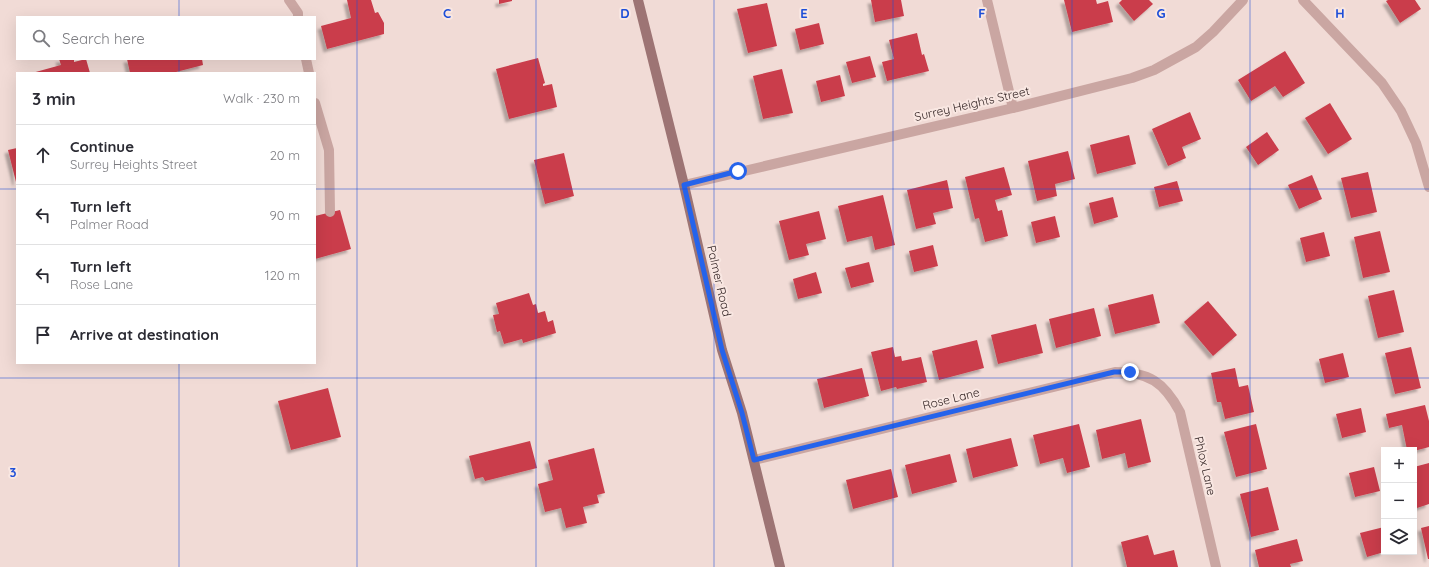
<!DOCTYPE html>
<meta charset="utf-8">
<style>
:root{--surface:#fff;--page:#f7f7f7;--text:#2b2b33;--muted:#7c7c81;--line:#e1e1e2}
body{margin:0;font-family:Quicksand,sans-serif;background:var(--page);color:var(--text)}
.controls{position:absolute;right:12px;bottom:12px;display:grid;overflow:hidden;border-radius:0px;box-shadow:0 4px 16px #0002}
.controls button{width:36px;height:36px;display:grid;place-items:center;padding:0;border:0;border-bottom:1px solid var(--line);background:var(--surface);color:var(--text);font:20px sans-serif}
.stop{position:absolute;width:12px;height:12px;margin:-9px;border:3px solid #2563eb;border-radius:50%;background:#fff}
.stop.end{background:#2563eb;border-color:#fff;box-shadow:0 1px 4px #0008}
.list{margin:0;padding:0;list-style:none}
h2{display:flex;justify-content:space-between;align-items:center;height:52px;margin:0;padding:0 16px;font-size:17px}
h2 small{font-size:13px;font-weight:400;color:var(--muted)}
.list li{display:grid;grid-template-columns:26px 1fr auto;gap:12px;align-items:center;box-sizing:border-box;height:60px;padding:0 16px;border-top:1px solid var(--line)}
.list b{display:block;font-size:15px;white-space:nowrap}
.list p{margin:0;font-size:13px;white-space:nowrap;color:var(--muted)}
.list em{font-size:13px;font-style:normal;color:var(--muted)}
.icon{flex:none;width:22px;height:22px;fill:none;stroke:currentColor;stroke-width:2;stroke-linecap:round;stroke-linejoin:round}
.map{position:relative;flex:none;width:1429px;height:567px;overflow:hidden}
.search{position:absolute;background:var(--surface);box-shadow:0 4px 16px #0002;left:16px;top:16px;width:300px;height:44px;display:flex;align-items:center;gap:10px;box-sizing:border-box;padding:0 14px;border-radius:0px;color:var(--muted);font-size:15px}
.panel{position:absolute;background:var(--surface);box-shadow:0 4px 16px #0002;left:16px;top:72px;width:300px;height:292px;border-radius:0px}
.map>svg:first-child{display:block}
.building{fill:#ca3c4b;filter:url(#shadow)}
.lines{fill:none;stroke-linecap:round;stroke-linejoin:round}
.lane{stroke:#caa6a2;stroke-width:10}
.street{stroke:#caa6a2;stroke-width:10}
.secondary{stroke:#9d7474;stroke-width:10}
.route{stroke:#2563eb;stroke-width:5}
.grid{fill:none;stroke:#1d4ed8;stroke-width:1;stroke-opacity:0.55}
.labels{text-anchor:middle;stroke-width:4;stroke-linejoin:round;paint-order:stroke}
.street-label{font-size:12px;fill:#342525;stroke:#f9e7e2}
.grid-label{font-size:13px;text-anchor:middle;font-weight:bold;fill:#1d4ed8;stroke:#f9e7e2;stroke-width:4;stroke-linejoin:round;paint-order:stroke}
</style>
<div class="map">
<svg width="1429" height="567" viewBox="0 0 1429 567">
<defs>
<filter id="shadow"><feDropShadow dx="-3.5" dy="3.5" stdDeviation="1" flood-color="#0004"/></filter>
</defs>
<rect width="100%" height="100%" fill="#f1dbd6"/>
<g class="building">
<polygon points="347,0 371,0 375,13 378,12 384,23 384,34 327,49 321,26 351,18"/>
<polygon points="499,0 512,0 512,1 499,4"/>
<polygon points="871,0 901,0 904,16 875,22"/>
<polygon points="1064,0 1096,0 1097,4 1108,1 1113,22 1072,32"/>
<polygon points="1122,0 1149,0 1153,4 1134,21 1119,3"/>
<polygon points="1388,0 1415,0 1421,9 1400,23 1386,1"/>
<polygon points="767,3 777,46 748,53 737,9"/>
<polygon points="819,23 824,44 800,50 795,29"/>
<polygon points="917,33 922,55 924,54 929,71 887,81 882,62 894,59 889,40"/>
<polygon points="1285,51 1305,83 1283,97 1275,86 1251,101 1238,80"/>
<polygon points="870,56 876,77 852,83 846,62"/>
<polygon points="538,58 545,83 543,84 543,86 552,84 557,107 509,119 496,69"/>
<polygon points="59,59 74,59 74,62 86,59 90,73 32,73 61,65"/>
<polygon points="127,59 202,59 203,65 176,72 177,73 130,73"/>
<polygon points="782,69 793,113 763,119 753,76"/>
<polygon points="840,75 845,96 821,102 816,81"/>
<polygon points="1330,103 1352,139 1328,154 1305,118"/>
<polygon points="1190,112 1201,139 1182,147 1186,158 1168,166 1152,129"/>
<polygon points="1267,132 1279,150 1258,165 1246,147"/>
<polygon points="1129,135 1136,164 1097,174 1090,145"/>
<polygon points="17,148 17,182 16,182 8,150"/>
<polygon points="1068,151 1075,179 1055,184 1057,196 1037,201 1028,161"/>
<polygon points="564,153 574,196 545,204 534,160"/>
<polygon points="1004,167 1012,195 995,200 998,211 1002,210 1008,236 985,242 979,218 975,219 965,177"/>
<polygon points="1368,172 1377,212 1351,218 1341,178"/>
<polygon points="1312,175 1322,199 1299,209 1288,185"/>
<polygon points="947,180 953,208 933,213 936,224 916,229 907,190"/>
<polygon points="1177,181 1183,201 1159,207 1154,187"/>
<polygon points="883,195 895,245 875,250 872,236 847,242 838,206"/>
<polygon points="1113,197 1118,217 1094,224 1089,203"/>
<polygon points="340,210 351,249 315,259 315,216"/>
<polygon points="819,211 826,239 806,244 809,255 789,260 779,221"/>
<polygon points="1055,216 1060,237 1036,243 1031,222"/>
<polygon points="1380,231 1390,272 1363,278 1354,237"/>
<polygon points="1324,232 1330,256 1306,262 1300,238"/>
<polygon points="933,245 938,266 914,272 909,251"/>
<polygon points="869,262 874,282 851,288 845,268"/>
<polygon points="816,272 822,293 798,299 793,279"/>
<polygon points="1394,290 1404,332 1378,338 1368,296"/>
<polygon points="529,293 533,305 536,304 538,313 545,311 548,322 553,320 556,333 523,343 522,339 504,344 500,331 497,332 493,315 499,314 496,303"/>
<polygon points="1153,294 1160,323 1115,334 1108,305"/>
<polygon points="1208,301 1237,335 1213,356 1184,322"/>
<polygon points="1094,308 1101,336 1056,348 1049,319"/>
<polygon points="1036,324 1043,353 998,364 991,335"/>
<polygon points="977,340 984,368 939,380 932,351"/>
<polygon points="893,347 895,357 901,356 902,361 921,357 927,382 897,389 896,387 881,391 871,352"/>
<polygon points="1411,347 1421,388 1395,394 1385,353"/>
<polygon points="1343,353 1349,377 1325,383 1319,359"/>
<polygon points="862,368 869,396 824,408 817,379"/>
<polygon points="1235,368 1239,387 1248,385 1254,412 1225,419 1221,402 1217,402 1211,373"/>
<polygon points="328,388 341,437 291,450 278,401"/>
<polygon points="1425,405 1429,421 1429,447 1414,451 1407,450 1402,425 1389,428 1386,414"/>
<polygon points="1361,408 1366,432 1342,438 1336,414"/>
<polygon points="1141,419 1151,462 1128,468 1125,453 1102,459 1096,430"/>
<polygon points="1079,424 1090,467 1067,473 1063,458 1040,464 1033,435"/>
<polygon points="1256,424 1267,469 1236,477 1224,432"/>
<polygon points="1011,438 1018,466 973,478 966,449"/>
<polygon points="530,441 537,468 485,481 483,477 475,479 469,456"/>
<polygon points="594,448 605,493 597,495 599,503 583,507 587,523 566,528 561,508 545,512 538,484 553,480 548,460"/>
<polygon points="950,454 957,482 912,494 905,465"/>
<polygon points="1429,463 1429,504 1417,508 1414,497 1414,467"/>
<polygon points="1374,467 1380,491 1355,497 1349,473"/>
<polygon points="891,469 898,497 853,509 846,480"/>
<polygon points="1268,487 1279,530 1251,537 1240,494"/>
<polygon points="1429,526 1429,559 1428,559 1421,528"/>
<polygon points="1384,527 1384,552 1367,557 1360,533"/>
<polygon points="1148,535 1154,555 1174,550 1178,567 1127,567 1121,542"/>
<polygon points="1297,539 1303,561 1290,564 1291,567 1259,567 1255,550"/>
</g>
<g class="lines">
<g class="lane">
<polyline points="289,0 298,13 298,17"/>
<polyline points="306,59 309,73"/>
<polyline points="315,103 329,150 330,212"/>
</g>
<g class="street">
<polyline points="987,0 1013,108"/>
<polyline points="1303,0 1382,83 1401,111 1416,143 1429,187"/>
<polyline points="684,185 1013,108 1132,78 1154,70 1196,47 1213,32 1243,0"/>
<path d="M754 460 1115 372C1149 372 1164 382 1180 412L1216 567"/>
</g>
<polyline class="secondary" points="638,0 684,185 722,350 742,413 780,567"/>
</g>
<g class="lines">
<polyline class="route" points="738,171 684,185 722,350 742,413 754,460 1114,372 1130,372"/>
</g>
<path class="grid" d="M179 0V17M357 0V567M536 0V567M714 0V567M893 0V567M1072 0V567M1250 0V567M179 59V73M0 189H17M315 189H1429M179 363V567M0 378H1429"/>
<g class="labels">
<g class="street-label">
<text transform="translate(972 104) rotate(-13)" y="4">Surrey Heights Street</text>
<text transform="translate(719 281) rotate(77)" y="4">Palmer Road</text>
<text transform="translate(951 399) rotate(-14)" y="4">Rose Lane</text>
<text transform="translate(1205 466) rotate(77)" y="4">Phlox Lane</text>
</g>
</g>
<g class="grid-label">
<text x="447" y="18">C</text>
<text x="625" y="18">D</text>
<text x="804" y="18">E</text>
<text x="982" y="18">F</text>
<text x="1161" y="18">G</text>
<text x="1340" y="18">H</text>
<text x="13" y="477">3</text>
</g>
</svg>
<div class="controls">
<button>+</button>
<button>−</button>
<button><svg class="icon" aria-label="layers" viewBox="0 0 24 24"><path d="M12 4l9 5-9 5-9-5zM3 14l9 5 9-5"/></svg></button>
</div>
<div class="stop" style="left:738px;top:171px"></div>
<div class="stop end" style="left:1130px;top:372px"></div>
<div class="search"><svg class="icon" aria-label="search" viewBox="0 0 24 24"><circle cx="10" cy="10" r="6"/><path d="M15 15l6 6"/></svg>Search here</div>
<section class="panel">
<h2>3 min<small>Walk · 230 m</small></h2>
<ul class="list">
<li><svg class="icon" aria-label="ahead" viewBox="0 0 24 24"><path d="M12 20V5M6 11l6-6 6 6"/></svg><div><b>Continue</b><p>Surrey Heights Street</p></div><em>20 m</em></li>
<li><svg class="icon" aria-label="left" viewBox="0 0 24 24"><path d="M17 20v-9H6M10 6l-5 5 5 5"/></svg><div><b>Turn left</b><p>Palmer Road</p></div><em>90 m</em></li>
<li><svg class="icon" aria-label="left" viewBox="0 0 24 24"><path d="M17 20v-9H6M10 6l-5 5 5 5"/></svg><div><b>Turn left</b><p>Rose Lane</p></div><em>120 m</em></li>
<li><svg class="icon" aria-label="arrive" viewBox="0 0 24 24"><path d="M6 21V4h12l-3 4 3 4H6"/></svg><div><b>Arrive at destination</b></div></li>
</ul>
</section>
</div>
